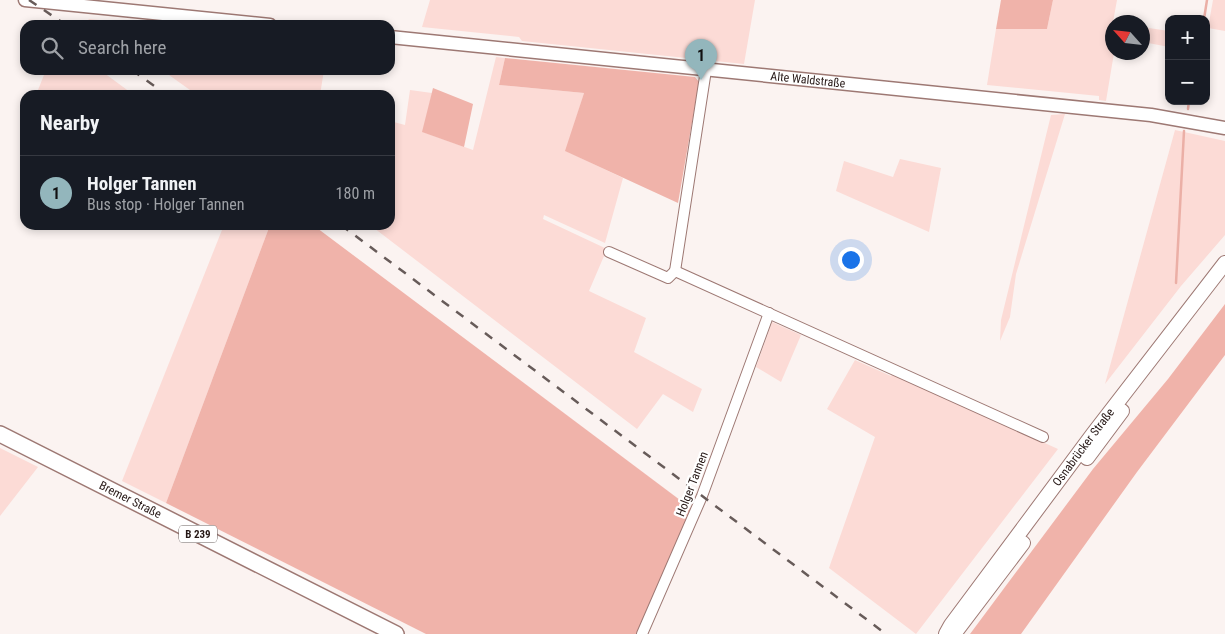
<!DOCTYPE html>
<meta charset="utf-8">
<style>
:root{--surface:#171b24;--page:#242831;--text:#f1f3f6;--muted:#9ea1a6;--line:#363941;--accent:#93b6bc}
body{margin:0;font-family:"Roboto Condensed",sans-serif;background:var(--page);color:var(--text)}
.controls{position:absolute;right:15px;top:15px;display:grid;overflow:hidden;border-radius:10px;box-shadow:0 2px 8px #0003}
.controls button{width:45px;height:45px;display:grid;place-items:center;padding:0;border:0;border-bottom:1px solid var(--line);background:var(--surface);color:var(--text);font:25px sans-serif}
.compass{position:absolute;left:1105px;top:15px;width:45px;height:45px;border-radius:50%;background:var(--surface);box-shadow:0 2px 8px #0003;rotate:297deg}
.you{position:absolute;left:850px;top:259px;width:18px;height:18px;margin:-12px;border:4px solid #fff;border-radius:50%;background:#1a73e8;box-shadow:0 0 0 8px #1a73e833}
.badge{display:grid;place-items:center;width:32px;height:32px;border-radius:50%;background:var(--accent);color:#111;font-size:16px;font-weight:700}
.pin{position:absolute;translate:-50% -41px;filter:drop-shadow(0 1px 2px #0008)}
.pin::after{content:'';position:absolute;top:26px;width:18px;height:15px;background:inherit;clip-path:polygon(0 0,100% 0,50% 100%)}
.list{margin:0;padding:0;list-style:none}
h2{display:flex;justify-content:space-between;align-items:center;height:65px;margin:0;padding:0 20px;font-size:21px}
h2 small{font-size:16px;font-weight:400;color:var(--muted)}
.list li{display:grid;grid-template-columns:32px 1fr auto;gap:15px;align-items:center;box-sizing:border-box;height:75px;padding:0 20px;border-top:1px solid var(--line)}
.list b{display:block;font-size:19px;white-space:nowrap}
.list p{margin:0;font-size:16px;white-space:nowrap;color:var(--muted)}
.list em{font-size:16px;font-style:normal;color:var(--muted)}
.icon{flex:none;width:28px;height:28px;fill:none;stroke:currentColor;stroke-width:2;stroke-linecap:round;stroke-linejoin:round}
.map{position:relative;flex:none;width:1225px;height:634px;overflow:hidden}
.search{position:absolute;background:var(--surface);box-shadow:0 2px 8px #0003;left:20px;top:20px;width:375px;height:55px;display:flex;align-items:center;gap:12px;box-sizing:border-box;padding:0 18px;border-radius:15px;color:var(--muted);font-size:19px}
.panel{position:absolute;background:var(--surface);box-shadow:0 2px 8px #0003;left:20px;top:90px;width:375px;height:140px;border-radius:15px}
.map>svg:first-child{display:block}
.green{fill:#fcdbd6}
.forest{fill:#f0b3aa}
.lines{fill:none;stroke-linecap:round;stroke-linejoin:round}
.stream{stroke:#ebafa6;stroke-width:2.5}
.minor-casing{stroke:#9d7873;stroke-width:12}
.tertiary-casing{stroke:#9d7873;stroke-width:15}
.secondary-casing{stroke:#9d7873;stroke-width:16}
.primary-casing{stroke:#9d7873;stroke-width:18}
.minor{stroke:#fff;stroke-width:10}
.tertiary{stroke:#fff;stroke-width:12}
.secondary{stroke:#fff;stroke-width:14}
.primary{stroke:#fff;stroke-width:15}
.rail{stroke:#675b59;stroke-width:2.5;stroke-dasharray:9 9;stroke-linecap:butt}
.labels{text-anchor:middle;stroke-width:4.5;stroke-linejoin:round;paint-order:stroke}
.shield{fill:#fff;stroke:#665d5b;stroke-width:1}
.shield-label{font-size:11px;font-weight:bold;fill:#251715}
.street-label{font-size:12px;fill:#251715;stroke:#fff}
</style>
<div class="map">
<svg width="1225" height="634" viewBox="0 0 1225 634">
<rect width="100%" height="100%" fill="#fbf3f1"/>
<g class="green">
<polygon points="430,0 755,0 744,64 522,41 519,37 422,27"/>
<polygon points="1053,0 1117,0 1113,22 1117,22 1112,22 1114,53 1106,101 1099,100 1099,96 987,85 996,29 1047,29"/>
<polygon points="1213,0 1225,0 1225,31 1208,28"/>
<polygon points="88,19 156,25 96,25"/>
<polygon points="1142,27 1169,31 1169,47 1143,42"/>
<polygon points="496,57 505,58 499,85 584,93 566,151 623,178 605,243 544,215 543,219 607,249 589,291 646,318 634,352 702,389 693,412 663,394 637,429 370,225 390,225 390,121 405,125 410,90 432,93 423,132 473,150"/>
<polygon points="46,70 100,70 134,95 36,95"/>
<polygon points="162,70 324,70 320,95 197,95"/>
<polygon points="1065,114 1016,274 1010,317 1000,341 1001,320 1051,115"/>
<polygon points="1175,130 1225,141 1225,235 1181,286 1105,384"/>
<polygon points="900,159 941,168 929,232 836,191 844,161 893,177"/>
<polygon points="224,225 270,225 166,503 122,481"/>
<polygon points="772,322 801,335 781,382 756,367"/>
<polygon points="855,360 891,376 892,374 1058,449 916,634 829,568 875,437 827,409"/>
<polygon points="0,448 38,467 0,516"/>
</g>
<g class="forest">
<polygon points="1001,0 1053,0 1047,29 996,29"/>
<polygon points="505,58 695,77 699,82 678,203 565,151 584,93 499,85"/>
<polygon points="433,88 473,104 464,147 422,132"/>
<polygon points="270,225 313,225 692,509 636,634 426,634 166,503"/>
<polygon points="1225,304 1225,355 1137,472 1021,634 970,634 1093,469 1168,379"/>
</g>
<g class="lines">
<g class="stream">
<polyline points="1204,19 1207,0"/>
<polyline points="1188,109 1189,101"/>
<polyline points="1176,283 1184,131"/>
</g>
<defs>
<g id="minor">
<polyline points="609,252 668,278 675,271 1043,437"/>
<polyline points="675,271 706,70"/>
<polyline points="642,634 702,496 769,313"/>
</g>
<g id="tertiary">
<polyline points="25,0 270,25"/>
<path id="s1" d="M390 37 1151 115 1225 128"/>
</g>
<g id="secondary">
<polyline points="1087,458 1122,411"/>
<path id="s2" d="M946 634 951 625 1093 434 1225 263"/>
<polyline points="954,634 1023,543"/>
</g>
<g id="primary">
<path id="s3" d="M0 434 396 634"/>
</g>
</defs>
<use href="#minor" class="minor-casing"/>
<use href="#tertiary" class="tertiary-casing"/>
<use href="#secondary" class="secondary-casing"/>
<use href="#primary" class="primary-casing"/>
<use href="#minor" class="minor"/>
<use href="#tertiary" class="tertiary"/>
<use href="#secondary" class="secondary"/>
<use href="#primary" class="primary"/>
<g class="rail">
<polyline points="29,0 66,25"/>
<polyline points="132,70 167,95"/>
<polyline points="341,225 886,634"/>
</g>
</g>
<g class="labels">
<rect class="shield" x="179" y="525.5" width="38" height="17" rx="4"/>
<g class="shield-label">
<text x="198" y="538">B 239</text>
</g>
<g class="street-label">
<text dy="4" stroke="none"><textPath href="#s1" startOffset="420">Alte Waldstraße</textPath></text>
<text dy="4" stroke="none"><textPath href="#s2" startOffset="232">Osnabrücker Straße</textPath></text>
<text transform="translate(692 484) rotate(-69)" y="4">Holger Tannen</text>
<text dy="4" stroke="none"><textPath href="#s3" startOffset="146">Bremer Straße</textPath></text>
</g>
</g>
</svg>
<div class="controls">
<button>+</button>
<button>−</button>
</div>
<svg class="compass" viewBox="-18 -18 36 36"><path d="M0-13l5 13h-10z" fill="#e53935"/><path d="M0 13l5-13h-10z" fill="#9ea1a6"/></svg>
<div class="you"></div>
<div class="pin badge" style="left:701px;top:80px">1</div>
<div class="search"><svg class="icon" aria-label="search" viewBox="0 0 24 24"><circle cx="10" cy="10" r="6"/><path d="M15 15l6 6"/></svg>Search here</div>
<section class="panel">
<h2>Nearby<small></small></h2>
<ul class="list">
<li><span class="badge">1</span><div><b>Holger Tannen</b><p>Bus stop · Holger Tannen</p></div><em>180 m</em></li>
</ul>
</section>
</div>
